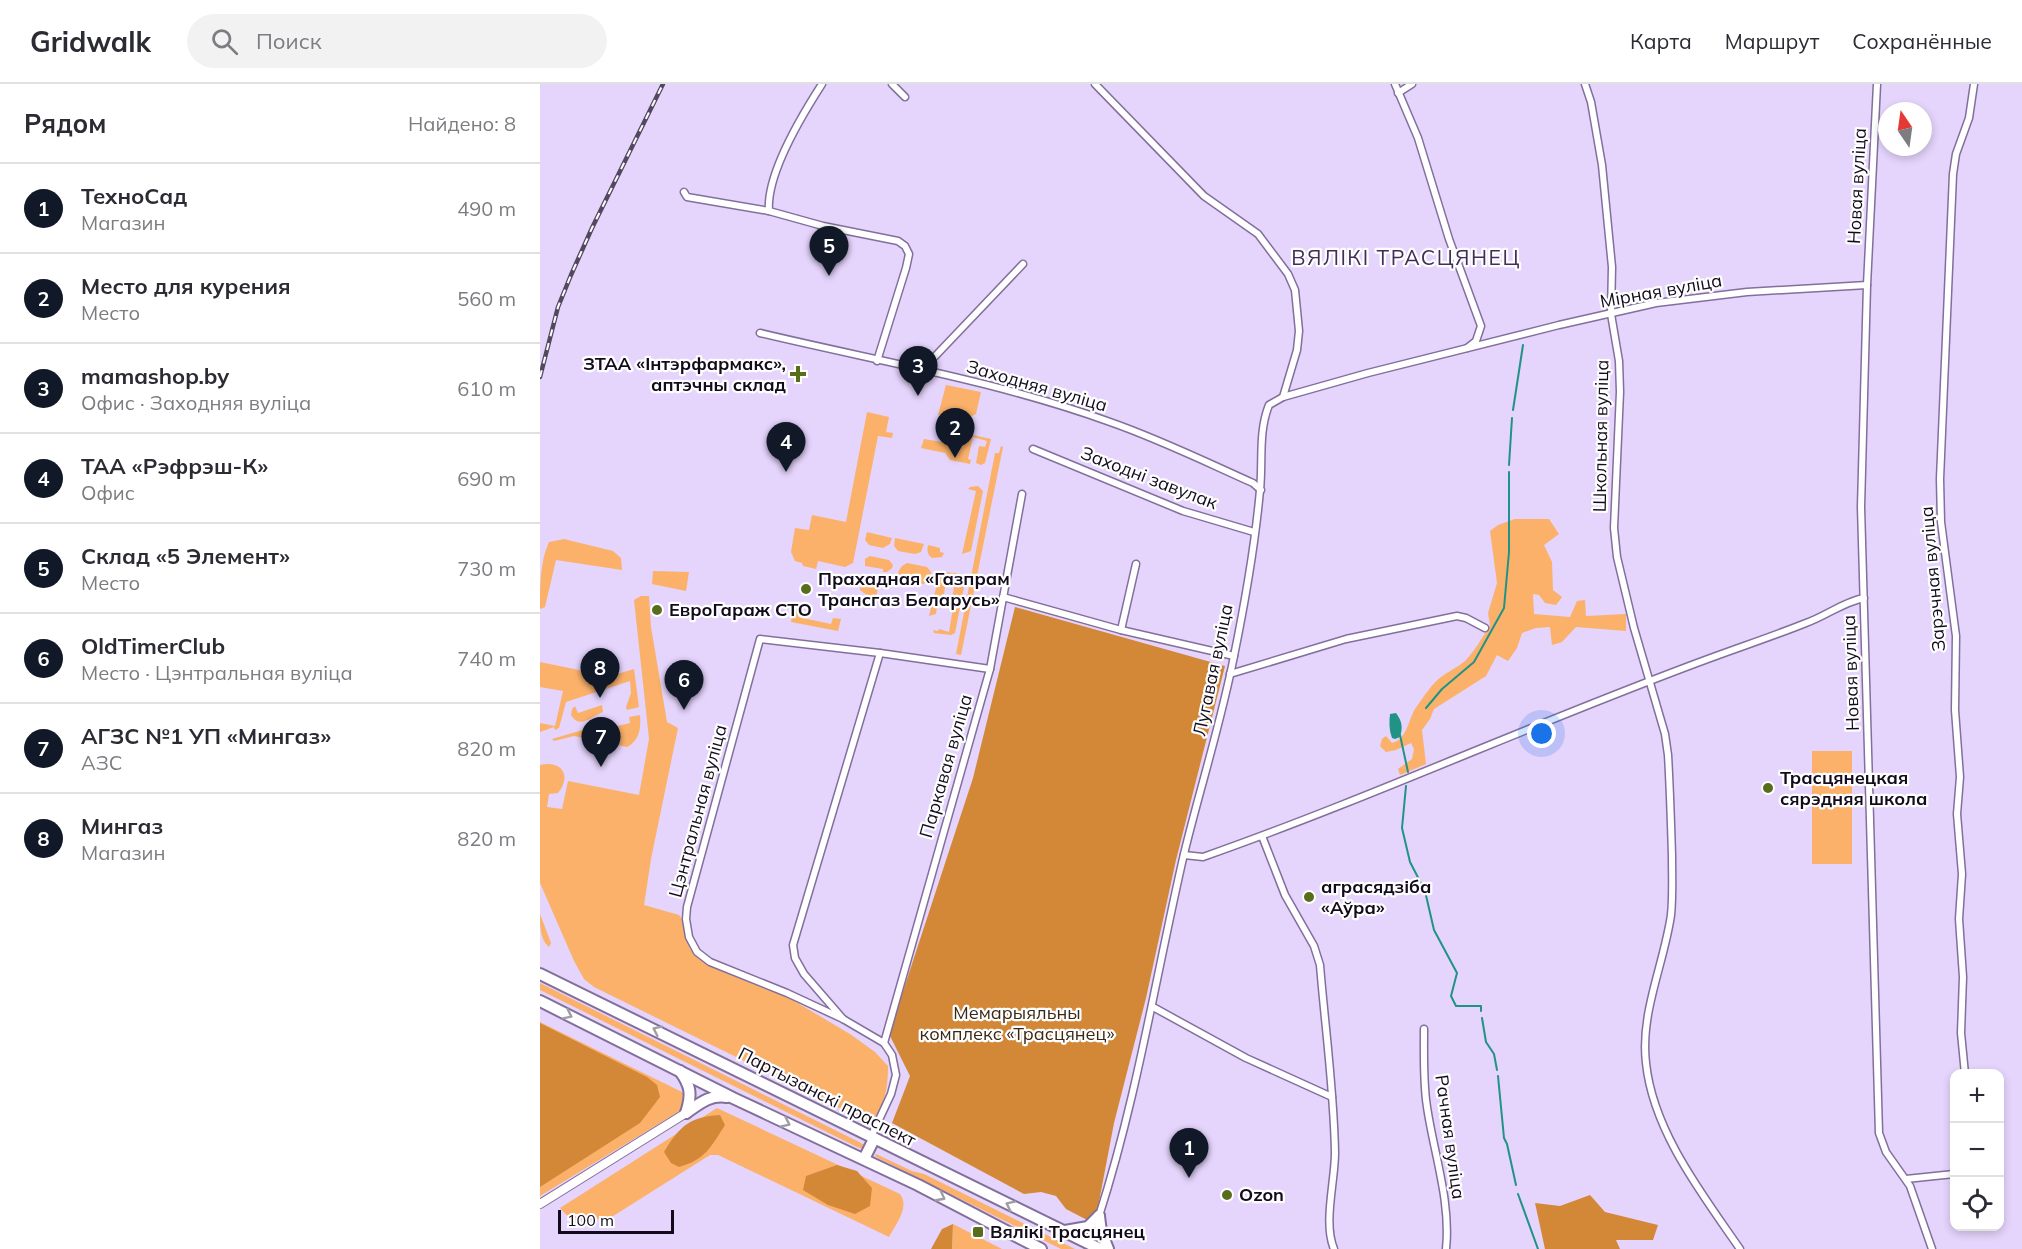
<!DOCTYPE html>
<html lang="ru">
<meta charset="utf-8">
<style>
:root{--surface:#fff;--page:#f2f2f3;--text:#2b2b33;--muted:#7c7c81;--line:#e1e1e2;--accent:#111827}
body{margin:0;font-family:Mulish,sans-serif;background:var(--page);color:var(--text)}
.controls{position:absolute;right:18px;bottom:18px;display:grid;overflow:hidden;border-radius:12px;box-shadow:0 3px 9px #0003}
.controls button{width:54px;height:54px;display:grid;place-items:center;padding:0;border:0;border-bottom:2px solid var(--line);background:var(--surface);color:var(--text);font:30px sans-serif}
.compass{position:absolute;left:1338px;top:18px;width:54px;height:54px;border-radius:50%;background:var(--surface);box-shadow:0 3px 9px #0003;rotate:347deg}
.scale{position:absolute;left:18px;bottom:15px;width:116px;box-sizing:border-box;padding-left:6px;border:3px solid #120b1b;border-top:0;font-size:16px;line-height:21px;white-space:nowrap;color:#120b1b;-webkit-text-stroke:4px #fefefe;paint-order:stroke}
.you{position:absolute;left:1002px;top:650px;width:21px;height:21px;margin:-15px;border:4px solid #fff;border-radius:50%;background:#1a73e8;box-shadow:0 0 0 9px #1a73e833}
.badge{display:grid;place-items:center;width:39px;height:39px;border-radius:50%;background:var(--accent);color:#fff;font-size:20px;font-weight:700}
.pin{position:absolute;translate:-50% -50px;filter:drop-shadow(0 2px 3px #0008)}
.pin::after{content:'';position:absolute;top:32px;width:21px;height:18px;background:inherit;clip-path:polygon(0 0,100% 0,50% 100%)}
.list{margin:0;padding:0;list-style:none}
h2{display:flex;justify-content:space-between;align-items:center;height:78px;margin:0;padding:0 24px;font-size:26px}
h2 small{font-size:20px;font-weight:400;color:var(--muted)}
.list li{display:grid;grid-template-columns:39px 1fr auto;gap:18px;align-items:center;box-sizing:border-box;height:90px;padding:0 24px;border-top:2px solid var(--line)}
.list b{display:block;font-size:22px;white-space:nowrap}
.list p{margin:0;font-size:20px;white-space:nowrap;color:var(--muted)}
.list em{font-size:20px;font-style:normal;color:var(--muted)}
.icon{flex:none;width:33px;height:33px;fill:none;stroke:currentColor;stroke-width:2;stroke-linecap:round;stroke-linejoin:round}
.map{position:relative;flex:none;width:1482px;height:1165px;overflow:hidden}
header{display:flex;align-items:center;gap:36px;box-sizing:border-box;height:84px;padding:0 30px;background:var(--surface);border-bottom:2px solid var(--line)}
header strong{font-size:28px}
nav{display:flex;gap:33px;margin-inline-start:auto;font-size:21px}
.search{width:420px;height:54px;background:var(--page);display:flex;align-items:center;gap:15px;box-sizing:border-box;padding:0 21px;border-radius:33px;color:var(--muted);font-size:22px}
main{display:flex}
aside{flex:1;background:var(--surface)}
.map>svg:first-child{display:block}
.green{fill:#fbb16a}
.forest{fill:#d38837}
.water{fill:#209386}
.lines{fill:none;stroke-linecap:round;stroke-linejoin:round}
.stream{stroke:#209386;stroke-width:2}
.minor-casing{stroke:#826f9c;stroke-width:9}
.tertiary-casing{stroke:#826f9c;stroke-width:10}
.trunk-casing{stroke:#826f9c;stroke-width:14}
.minor{stroke:#fff;stroke-width:6}
.tertiary{stroke:#fff;stroke-width:8}
.trunk{stroke:#fff;stroke-width:10}
.rail-casing{stroke:#52485f;stroke-width:4.5}
.rail{stroke:#fefefe;stroke-width:2;stroke-dasharray:7;stroke-linecap:butt}
.oneway{stroke:#a09da4}
.poi-dot{fill:#576d1c;stroke:#fefefe;stroke-width:2}
.labels{text-anchor:middle;stroke-width:4.5;stroke-linejoin:round;paint-order:stroke}
.street-label{font-size:18px;fill:#120b1b;stroke:#fefefe}
.poi-label{font-size:18px;font-weight:bold;fill:#120b1b;stroke:#fefefe;text-anchor:start}
.park-label{font-size:18px;fill:#3a2817;stroke:#fefefe}
.quarter-label{font-size:21px;letter-spacing:1.5px;fill:#402e56;stroke:#fefefe}
</style>
<header>
<strong>Gridwalk</strong>
<div class="search"><svg class="icon" aria-label="search" viewBox="0 0 24 24"><circle cx="10" cy="10" r="6"/><path d="M15 15l6 6"/></svg>Поиск</div>
<nav><a>Карта</a><a>Маршрут</a><a>Сохранённые</a></nav>
</header>
<main>
<aside>
<h2>Рядом<small>Найдено: 8</small></h2>
<ul class="list">
<li><span class="badge">1</span><div><b>ТехноСад</b><p>Магазин</p></div><em>490 m</em></li>
<li><span class="badge">2</span><div><b>Место для курения</b><p>Место</p></div><em>560 m</em></li>
<li><span class="badge">3</span><div><b>mamashop.by</b><p>Офис · Заходняя вуліца</p></div><em>610 m</em></li>
<li><span class="badge">4</span><div><b>ТАА «Рэфрэш-К»</b><p>Офис</p></div><em>690 m</em></li>
<li><span class="badge">5</span><div><b>Склад «5 Элемент»</b><p>Место</p></div><em>730 m</em></li>
<li><span class="badge">6</span><div><b>OldTimerClub</b><p>Место · Цэнтральная вуліца</p></div><em>740 m</em></li>
<li><span class="badge">7</span><div><b>АГЗС №1 УП «Мингаз»</b><p>АЗС</p></div><em>820 m</em></li>
<li><span class="badge">8</span><div><b>Мингаз</b><p>Магазин</p></div><em>820 m</em></li>
</ul>
</aside>
<div class="map">
<svg width="1482" height="1165" viewBox="0 0 1482 1165">
<rect width="100%" height="100%" fill="#e5d4fc"/>
<g class="green">
<polygon points="406,301 441,308 436,330 426,335 398,331"/>
<polygon points="327,328 349,333 346,348 353,349 352,354 338,352 313,479 305,483 278,477 276,485 263,482 262,479 255,477 251,468 255,444 269,446 272,431 306,438"/>
<polygon points="410,346 451,355 445,379 441,381 436,379 439,362 445,363 447,357 433,353 428,375 431,376 430,380 410,376 405,369 381,364 384,355 408,359"/>
<polygon points="461,362 463,363 421,571 416,570 455,369 459,369"/>
<polygon points="438,402 443,407 431,467 422,470 436,407 428,405 430,403"/>
<path d="M975 435H1009L1019 450 1004 461 1012 478 1013 506 1022 513 1016 521 1005 519 999 511 993 510 994 530 1030 533 1037 517 1045 516 1046 532 1086 530V547L1036 543 1022 558 1012 561 1010 543 996 544 982 549 977 564 968 577 957 571 946 592 894 625 890 635 882 646 886 680 860 691 858 685 872 675 874 665 871 659 856 666 846 668 840 662 842 655 846 652 852 659C868 655 868 634 877 622 884 612 892 600 901 593 909 587 918 583 925 577 935 567 942 553 950 542L948 529 957 499 950 447 958 441Z"/>
<polygon points="327,448 352,454 350,460 343,464 329,461 325,456"/>
<polygon points="355,454 384,460 381,468 375,470 358,467 354,462"/>
<path d="M24 455 73 467 81 474 82 486 16 476 5 523 0 525C0 502 0 477 9 458Z"/>
<path d="M388 461 400 464V468L404 469 402 473 392 474C387 470 387 467 388 461Z"/>
<polygon points="330,472 349,476 353,481 352,484 347,488 343,488 343,485 325,482 325,475"/>
<polygon points="367,479 387,483 391,488 391,496 383,500 361,496 358,488 362,482"/>
<polygon points="113,487 149,488 146,507 112,500"/>
<polygon points="405,488 420,490 425,498 415,549 411,551 394,549 393,546 398,547 399,545 409,548 413,524 411,521 414,503 412,500 405,503 404,510 402,510 401,515 398,515 396,530 389,532 399,492"/>
<polygon points="326,492 340,494 336,514 328,512 320,506 321,495"/>
<path d="M101 512H109L111 543 127 638 138 644 111 775 104 821 139 831 142 835 150 865 157 872 176 884 244 911 310 950 335 968 348 982C348 1002 345 1025 330 1039L54 903 44 895 34 877 0 799V681C22 676 32 692 18 709L9 710 7 723 22 725 28 697 99 711 109 655 94 516Z"/>
<polygon points="253,525 260,526 258,533 291,540 293,534 301,535 298,547 251,538"/>
<polygon points="0,578 39,586 43,589 47,599 94,585 99,623 87,626 86,623 91,609 90,597 26,618 19,644 15,646 14,643 0,648 0,639 15,642 23,607 0,603"/>
<path d="M62 621 63 628C52 632 40 646 31 631L32 625 35 622 38 629Z"/>
<path d="M100 631C101 644 100 656 87 663L34 652 14 657 12 655 70 638 73 643 90 639 89 633Z"/>
<rect x="1272" y="667" width="40" height="113"/>
<path d="M0 830 11 859 9 863C0 856 0 842 0 830Z"/>
<polygon points="0,899 319,1058 326,1062 323,1065 317,1063 0,906"/>
<polygon points="0,938 148,1011 146,1019 140,1027 0,1112"/>
<path d="M177 1024 360 1110C370 1123 356 1140 349 1153L178 1071H170L70 1134 32 1137 20 1124Z"/>
<polygon points="336,1070 372,1087 384,1090 535,1165 521,1165 338,1074 335,1072"/>
<polygon points="413,1140 462,1165 412,1165"/>
</g>
<g class="forest">
<polygon points="475,523 685,582 636,776 606,914 574,1039 558,1123 554,1133 549,1137 526,1125 516,1112 501,1108 484,1110 352,1039 370,992 349,950 433,694"/>
<polygon points="0,939 107,993 117,1001 120,1013 100,1039 0,1103"/>
<path d="M180 1031 185 1041C171 1063 165 1076 139 1083L131 1079 124 1068C140 1042 149 1033 180 1031Z"/>
<polygon points="297,1081 317,1087 332,1104 330,1122 315,1130 288,1121 263,1106 266,1092"/>
<polygon points="1050,1111 1065,1128 1118,1141 1113,1156 1076,1156 1080,1165 1005,1165 995,1119 1020,1122"/>
<polygon points="413,1140 412,1165 391,1165 402,1145"/>
</g>
<path class="water" d="M856 629C862 637 863 643 860 653L855 655 852 654C849 646 849 638 850 630Z"/>
<g class="lines">
<g class="stream">
<polyline points="973,326 983,261"/>
<polyline points="969,381 972,334"/>
<polyline points="886,624 902,605 934,578 964,524 969,468 969,388"/>
<polyline points="860,651 868,688"/>
<polyline points="866,702 862,744 870,778 885,807 894,846 917,889 911,912 916,922 941,922 941,927"/>
<polyline points="942,934 946,958 954,970 957,986"/>
<polyline points="958,992 964,1054 967,1060 976,1101"/>
<polyline points="978,1110 998,1165"/>
</g>
<defs>
<g id="minor">
<polyline points="352,0 365,13"/>
<polyline points="555,0 664,112 718,150 748,190 755,206 759,247 757,266 743,313"/>
<polyline points="855,0 878,54 909,155 941,242 936,257 927,264"/>
<path d="M1045 0 1051 18 1062 81 1072 183 1071 230 1079 277 1080 308 1074 444 1077 473 1094 544 1125 650 1128 671C1130 705 1131 738 1132 772 1132 792 1133 811 1131 831 1124 880 1100 929 1106 979 1113 1047 1162 1110 1200 1165"/>
<polyline points="1337,0 1327,201 1321,423 1339,1049 1346,1068 1370,1102 1392,1165"/>
<polyline points="858,9 872,0"/>
<polyline points="144,108 147,113 229,127 283,142 358,157 365,162 369,170 366,184 337,277"/>
<path d="M229 127C226 90 262 31 282 0"/>
<path d="M220 249C337 277 457 297 570 338 619 355 666 378 713 399L721 406"/>
<polyline points="382,286 483,180"/>
<polyline points="493,365 643,427 714,448"/>
<polyline points="463,513 581,546 694,572"/>
<polyline points="581,546 596,480"/>
<polyline points="690,590 806,555 917,532 926,534 945,544"/>
<path d="M722 752 745 811 774 862 780 881C785 943 794 1006 795 1069 795 1097 783 1139 794 1165"/>
<path d="M644 771 663 773C836 712 1003 635 1176 572 1206 561 1236 551 1266 539 1286 532 1303 518 1324 514"/>
<polyline points="613,923 706,974 792,1013"/>
<polyline points="303,935 264,890 255,874 253,861 340,569"/>
<path d="M884 945C884 970 883 998 887 1023 894 1070 911 1118 906 1165"/>
<polyline points="344,959 450,585 482,410"/>
<polyline points="1425,990 1421,949 1423,893 1419,835 1422,790 1417,730 1420,693 1415,626 1416,552 1401,438 1400,395 1413,90 1416,70 1429,34 1434,0"/>
<polyline points="331,1053 351,1010 356,991 352,971 344,959 303,935 247,909 170,878 157,868 149,853 146,835 147,823 220,555 340,569 450,585"/>
<polyline points="1366,1095 1414,1090"/>
<path d="M559 1132C597 1014 616 891 644 770 660 704 681 639 694 572 705 518 715 462 720 406 723 378 718 348 729 321L743 313 828 289 1019 241 1116 219 1207 208 1327 201"/>
</g>
<polyline id="tertiary" points="0,1120 146,1029"/>
<g id="trunk">
<polyline points="0,890 560,1165"/>
<polyline points="0,917 193,1014 378,1101 501,1165"/>
<path d="M140 987C151 1002 152 1011 146 1029"/>
<path d="M146 1029C159 1020 170 1010 187 1013"/>
<polyline points="324,1075 334,1055"/>
<polyline points="559,1132 561,1148 568,1165"/>
<polyline points="525,1147 548,1143 559,1132"/>
</g>
</defs>
<use href="#minor" class="minor-casing"/>
<use href="#tertiary" class="tertiary-casing"/>
<use href="#trunk" class="trunk-casing"/>
<use href="#minor" class="minor"/>
<use href="#tertiary" class="tertiary"/>
<use href="#trunk" class="trunk"/>
<defs>
<polyline id="rail" points="0,293 18,223 31,191 52,144 123,0"/>
</defs>
<use href="#rail" class="rail-casing"/>
<use href="#rail" class="rail"/>
</g>
<defs><path id="oneway-chevron" d="M-2-3.5L2.5 0L-2 3.5" fill="none" stroke-width="1.6" stroke-linecap="round" stroke-linejoin="round" transform="scale(1.5)"/></defs>
<g class="oneway">
<use href="#oneway-chevron" transform="translate(28 931) rotate(26)"/>
<use href="#oneway-chevron" transform="translate(117 946) rotate(-154)"/>
<use href="#oneway-chevron" transform="translate(246 1039) rotate(25)"/>
<use href="#oneway-chevron" transform="translate(401 1113) rotate(28)"/>
<use href="#oneway-chevron" transform="translate(470 1121) rotate(-154)"/>
</g>
<g class="poi-dot">
<path d="M255 281h6v6h6v6h-6v6h-6v-6h-6v-6h6z"/>
<circle cx="266" cy="505" r="6"/>
<circle cx="117" cy="526" r="6"/>
<circle cx="1228" cy="704" r="6"/>
<circle cx="769" cy="813" r="6"/>
<circle cx="687" cy="1111" r="6"/>
<rect x="432" y="1142" width="12" height="12" rx="3"/>
</g>
<g class="labels">
<g class="street-label">
<text transform="translate(1317 102) rotate(-87)" y="6">Новая вуліца</text>
<text transform="translate(1121 207) rotate(-10)" y="6">Мірная вуліца</text>
<text transform="translate(497 302) rotate(16)" y="6">Заходняя вуліца</text>
<text transform="translate(1061 352) rotate(-89)" y="6">Школьная вуліца</text>
<text transform="translate(609 394) rotate(21)" y="6">Заходні завулак</text>
<text transform="translate(1393 495) rotate(-95)" y="6">Зарэчная вуліца</text>
<text transform="translate(673 586) rotate(-78)" y="6">Лугавая вуліца</text>
<text transform="translate(1311 589) rotate(-92)" y="6">Новая вуліца</text>
<text transform="translate(406 682) rotate(-74)" y="6">Паркавая вуліца</text>
<text transform="translate(158 727) rotate(-75)" y="6">Цэнтральная вуліца</text>
<text transform="translate(287 1013) rotate(27)" y="6">Партызанскі праспект</text>
<text transform="translate(910 1053) rotate(82)" y="6">Рачная вуліца</text>
</g>
<g class="poi-label">
<text x="246" y="286" text-anchor="end">ЗТАА «Інтэрфармакс»,<tspan x="246" dy="21">аптэчны склад</tspan></text>
<text x="278" y="501">Прахадная «Газпрам<tspan x="278" dy="21">Трансгаз Беларусь»</tspan></text>
<text x="129" y="532">ЕвроГараж СТО</text>
<text x="1240" y="700">Трасцянецкая<tspan x="1240" dy="21">сярэдняя школа</tspan></text>
<text x="781" y="809">аграсядзіба<tspan x="781" dy="21">«Аўра»</tspan></text>
<text x="699" y="1117">Ozon</text>
<text x="450" y="1154">Вялікі Трасцянец</text>
</g>
<g class="park-label">
<text x="477" y="935">Мемарыяльны<tspan x="477" dy="21">комплекс «Трасцянец»</tspan></text>
</g>
<g class="quarter-label">
<text x="866" y="181">ВЯЛІКІ ТРАСЦЯНЕЦ</text>
</g>
</g>
</svg>
<div class="controls">
<button>+</button>
<button>−</button>
<button><svg class="icon" aria-label="locate" viewBox="0 0 24 24"><circle cx="12" cy="12" r="6"/><path d="M12 2v4M12 18v4M2 12h4M18 12h4"/></svg></button>
</div>
<svg class="compass" viewBox="-18 -18 36 36"><path d="M0-13l5 13h-10z" fill="#e53935"/><path d="M0 13l5-13h-10z" fill="#7c7c81"/></svg>
<div class="scale">100 m</div>
<div class="you"></div>
<div class="pin badge" style="left:649px;top:1094px">1</div>
<div class="pin badge" style="left:415px;top:374px">2</div>
<div class="pin badge" style="left:378px;top:312px">3</div>
<div class="pin badge" style="left:246px;top:388px">4</div>
<div class="pin badge" style="left:289px;top:192px">5</div>
<div class="pin badge" style="left:144px;top:626px">6</div>
<div class="pin badge" style="left:61px;top:683px">7</div>
<div class="pin badge" style="left:60px;top:614px">8</div>
</div>
</main>
